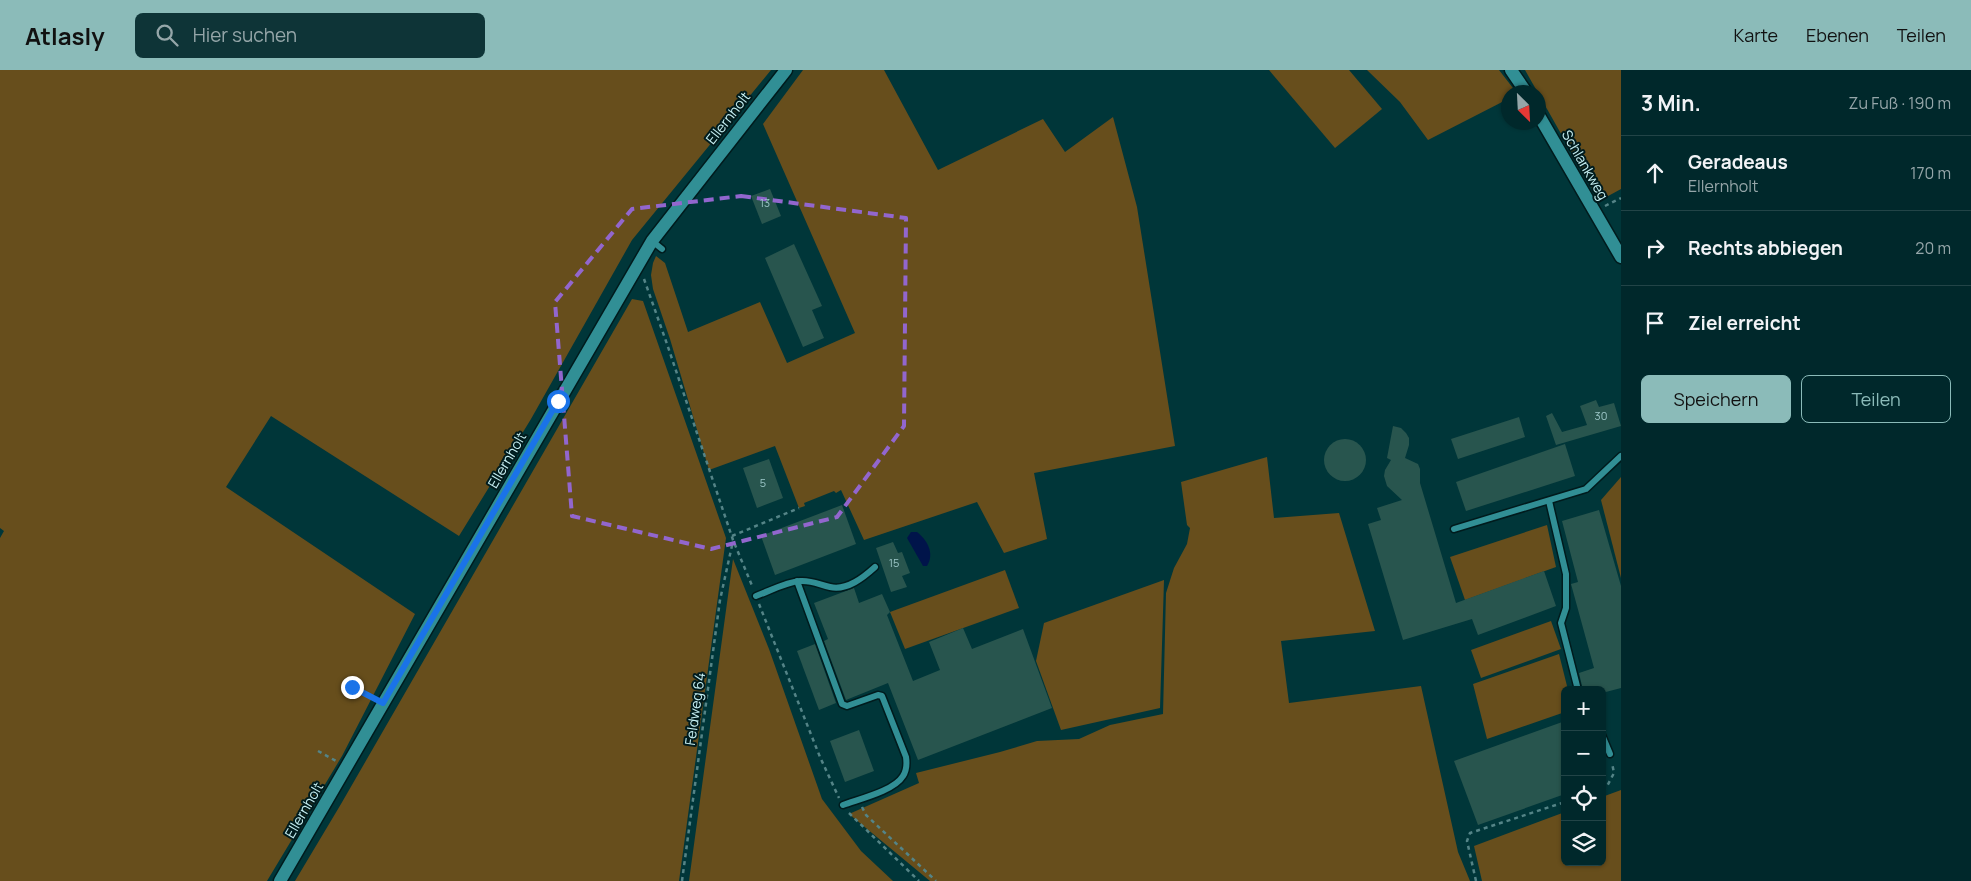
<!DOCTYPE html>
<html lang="de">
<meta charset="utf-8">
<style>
:root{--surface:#00282b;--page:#0e3437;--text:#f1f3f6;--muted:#95a6a9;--line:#224447;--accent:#8bbbb9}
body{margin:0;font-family:Manrope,sans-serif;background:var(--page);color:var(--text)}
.controls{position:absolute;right:15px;bottom:15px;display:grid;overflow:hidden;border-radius:8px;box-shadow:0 1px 4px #0004}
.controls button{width:45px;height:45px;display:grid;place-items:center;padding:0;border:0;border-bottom:1px solid var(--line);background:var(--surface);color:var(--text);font:25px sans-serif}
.compass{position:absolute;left:1501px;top:15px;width:45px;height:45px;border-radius:50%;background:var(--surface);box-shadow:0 1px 4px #0004;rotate:156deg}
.stop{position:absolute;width:15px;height:15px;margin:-11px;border:4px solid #1a73e8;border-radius:50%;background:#fff}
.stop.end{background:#1a73e8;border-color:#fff;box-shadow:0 1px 5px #0008}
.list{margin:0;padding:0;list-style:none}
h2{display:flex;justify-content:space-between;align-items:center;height:65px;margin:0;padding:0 20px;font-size:21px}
h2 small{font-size:16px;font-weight:400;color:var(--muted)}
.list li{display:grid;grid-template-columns:32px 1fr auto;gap:15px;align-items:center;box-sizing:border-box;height:75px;padding:0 20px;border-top:1px solid var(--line)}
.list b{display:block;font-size:19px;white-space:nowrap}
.list p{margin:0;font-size:16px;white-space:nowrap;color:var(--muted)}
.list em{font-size:16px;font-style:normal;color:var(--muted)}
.actions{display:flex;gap:10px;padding:15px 20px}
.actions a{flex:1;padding:11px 0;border:1px solid var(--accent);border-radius:8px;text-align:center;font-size:18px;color:var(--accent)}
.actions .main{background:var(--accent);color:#111}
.icon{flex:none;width:28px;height:28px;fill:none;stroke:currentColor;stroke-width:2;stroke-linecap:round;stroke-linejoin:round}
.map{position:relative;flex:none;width:1621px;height:811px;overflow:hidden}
header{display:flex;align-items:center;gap:30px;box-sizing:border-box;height:70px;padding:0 25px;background:var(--accent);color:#111}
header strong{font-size:24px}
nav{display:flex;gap:28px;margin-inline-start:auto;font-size:18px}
.search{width:350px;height:45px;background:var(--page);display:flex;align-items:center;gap:12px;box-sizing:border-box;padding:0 18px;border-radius:8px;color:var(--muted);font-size:19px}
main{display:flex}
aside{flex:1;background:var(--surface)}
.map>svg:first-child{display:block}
.green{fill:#674e1c}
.water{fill:#00144a}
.building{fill:#28554e}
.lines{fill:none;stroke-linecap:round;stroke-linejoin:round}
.service-casing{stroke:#001b1d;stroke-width:9}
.minor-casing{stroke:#001b1d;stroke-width:15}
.path{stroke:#548487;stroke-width:2.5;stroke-dasharray:4 4;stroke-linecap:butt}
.service{stroke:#318f95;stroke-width:6}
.minor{stroke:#318f95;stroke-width:12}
.route{stroke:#1a73e8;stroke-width:6}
.marked{fill:none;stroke:#9266ce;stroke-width:4;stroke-dasharray:10 6;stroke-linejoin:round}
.labels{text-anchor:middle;stroke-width:4;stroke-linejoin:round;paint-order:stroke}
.number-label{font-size:11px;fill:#9ec8c9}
.street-label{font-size:14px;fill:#c6eff2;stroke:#001b1d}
</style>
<header>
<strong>Atlasly</strong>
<div class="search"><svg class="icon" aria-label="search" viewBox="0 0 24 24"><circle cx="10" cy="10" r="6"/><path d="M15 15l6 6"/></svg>Hier suchen</div>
<nav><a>Karte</a><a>Ebenen</a><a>Teilen</a></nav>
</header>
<main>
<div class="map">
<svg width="1621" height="811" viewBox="0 0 1621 811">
<rect width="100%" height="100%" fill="#003639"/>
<g class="green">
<polygon points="0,0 771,0 632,170 531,349 459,466 271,346 226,417 415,544 342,686 267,811 0,811 0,468 4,461 0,458"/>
<polygon points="803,0 884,0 938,100 1043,49 1065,82 1113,47 1137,137 1175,376 1034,403 1047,469 1004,483 977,432 864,470 841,420 836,423 834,421 804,433 805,436 799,438 775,376 709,400 670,269 653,219 651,205 653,193 656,186 665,193 688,262 760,232 787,293 855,263 763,54"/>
<polygon points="1269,0 1349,0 1382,39 1335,78"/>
<polygon points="1367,0 1499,0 1516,22 1508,22 1508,29 1428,70 1400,32"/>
<polygon points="1525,0 1621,0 1621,119 1599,131"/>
<polygon points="632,229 643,231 726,468 679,811 295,811 341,734"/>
<polygon points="1267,387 1274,448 1339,443 1375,561 1281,571 1289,633 1421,616 1458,782 1470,811 930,811 849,744 919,713 916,703 1000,682 1037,671 1079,669 1110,655 1163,644 1166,523 1174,498 1187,474 1190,458 1187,455 1181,412"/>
<polygon points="1621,407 1621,508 1601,430"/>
<polygon points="1547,455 1556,497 1465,530 1450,487"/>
<polygon points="733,489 769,579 822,729 861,781 893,811 689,811"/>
<polygon points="1005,500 1019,538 905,579 890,542"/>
<polygon points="1164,510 1160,638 1061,660 1036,591 1044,553"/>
<polygon points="1551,551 1561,579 1481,608 1471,580"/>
<polygon points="1559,584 1568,620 1565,620 1565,642 1487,669 1473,614"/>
<polygon points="1621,720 1621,811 1482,811 1474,776 1565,742 1565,792 1602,792 1602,727"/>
</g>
<path class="water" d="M911 462H917C927 470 935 483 927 496H923L907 468Z"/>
<g class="building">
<polygon points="770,119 781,146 762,154 751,126"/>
<polygon points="794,174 822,236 812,240 824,268 803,277 765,188"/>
<polygon points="1596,330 1599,337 1614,333 1621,356 1556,375 1546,346 1552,343 1562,362 1587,355 1580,336"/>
<polygon points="1519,347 1525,367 1458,389 1451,369"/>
<polygon points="1393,356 1401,358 1406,363 1409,368 1409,375 1405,388 1418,394 1420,399 1420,413 1456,533 1544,501 1556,536 1478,565 1472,549 1403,570 1368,454 1381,450 1377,438 1402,430 1387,416 1384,406 1385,400 1391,390 1387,388"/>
<circle cx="1345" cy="390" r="21"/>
<polygon points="1565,374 1575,406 1466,441 1456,412"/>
<polygon points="769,389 783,428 757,438 743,398"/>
<polygon points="842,435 856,474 775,505 761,466"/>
<polygon points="1599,440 1621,516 1621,618 1602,623 1602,620 1583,620 1579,603 1594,598 1571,514 1578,512 1562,451"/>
<polygon points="893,472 898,483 902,482 910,503 902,506 907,517 891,522 876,478"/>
<polygon points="854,518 859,533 882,524 890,542 887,545 913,611 940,600 929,572 963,558 972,579 1023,559 1052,638 918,690 888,613 846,630 824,571 828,569 814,533"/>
<polygon points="815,574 836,633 819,640 797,581"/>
<polygon points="1565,651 1565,724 1478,755 1454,691"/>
<polygon points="859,660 874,701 845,712 830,671"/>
</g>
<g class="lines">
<defs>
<g id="service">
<polyline points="652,171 662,179"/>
<polyline points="1549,431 1566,504 1566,538 1561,553 1578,620"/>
<polyline points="1454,459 1586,419 1621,386"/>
<path d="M797 511 842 634 847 636 878 625 882 626 906 687C907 694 907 700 903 706 894 721 859 729 843 735"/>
<path d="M756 526C770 521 786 512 800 511 812 510 820 515 830 517 847 521 864 507 875 497"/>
<polyline points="1602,665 1610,684"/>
</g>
<g id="minor">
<polyline points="1511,0 1526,22"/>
<polyline points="1538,44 1621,187"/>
<polyline points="280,811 652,171 786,0"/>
</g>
</defs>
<use href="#service" class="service-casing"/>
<use href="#minor" class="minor-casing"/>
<g class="path">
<polyline points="1605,136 1621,128"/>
<polyline points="644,209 667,274 733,470 753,518"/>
<polyline points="732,466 799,438"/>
<polyline points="759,534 820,687 839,728"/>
<polyline points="352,617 373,628"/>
<polyline points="318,681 336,691"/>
<polyline points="1602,719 1606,718 1614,703 1612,693"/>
<polyline points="862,737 866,745 936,811"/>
<polyline points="849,743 919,811"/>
<polyline points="682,811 720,530 733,471"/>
<polyline points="1476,811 1467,771 1470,763 1565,732"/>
</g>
<use href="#service" class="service"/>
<use href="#minor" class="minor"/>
</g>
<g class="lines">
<polyline class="route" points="352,617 383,633 558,331"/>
</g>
<path class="marked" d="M741 126 906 148 904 356 837 447 711 479 572 446 555 232 632 139Z"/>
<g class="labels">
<g class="number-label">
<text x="765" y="137">13</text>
<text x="1601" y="350">30</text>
<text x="763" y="417">5</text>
<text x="894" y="497">15</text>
</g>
<g class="street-label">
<text transform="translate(728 48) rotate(-52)" y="5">Ellernholt</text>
<text transform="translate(1585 95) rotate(60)" y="5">Schlankweg</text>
<text transform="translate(507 390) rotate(-60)" y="5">Ellernholt</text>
<text transform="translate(695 639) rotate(-82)" y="5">Feldweg 64</text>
<text transform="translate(304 740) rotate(-60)" y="5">Ellernholt</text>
</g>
</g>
</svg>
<div class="controls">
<button>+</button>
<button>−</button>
<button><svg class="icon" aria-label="locate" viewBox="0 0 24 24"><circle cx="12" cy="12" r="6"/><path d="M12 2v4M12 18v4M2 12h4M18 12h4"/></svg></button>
<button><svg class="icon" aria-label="layers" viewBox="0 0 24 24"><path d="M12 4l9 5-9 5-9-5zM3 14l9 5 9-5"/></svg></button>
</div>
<svg class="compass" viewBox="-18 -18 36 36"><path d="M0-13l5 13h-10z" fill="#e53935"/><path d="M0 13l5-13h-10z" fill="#95a6a9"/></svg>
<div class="stop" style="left:558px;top:331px"></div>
<div class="stop end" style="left:352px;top:617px"></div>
</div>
<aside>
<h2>3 Min.<small>Zu Fuß · 190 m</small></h2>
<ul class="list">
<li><svg class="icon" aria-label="ahead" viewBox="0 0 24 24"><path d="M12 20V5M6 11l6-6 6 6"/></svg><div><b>Geradeaus</b><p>Ellernholt</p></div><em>170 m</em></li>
<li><svg class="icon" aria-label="right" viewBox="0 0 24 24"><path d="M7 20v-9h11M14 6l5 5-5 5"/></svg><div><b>Rechts abbiegen</b></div><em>20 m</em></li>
<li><svg class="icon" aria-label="arrive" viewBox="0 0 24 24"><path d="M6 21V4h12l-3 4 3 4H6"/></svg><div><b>Ziel erreicht</b></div></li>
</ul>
<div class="actions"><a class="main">Speichern</a><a>Teilen</a></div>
</aside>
</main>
